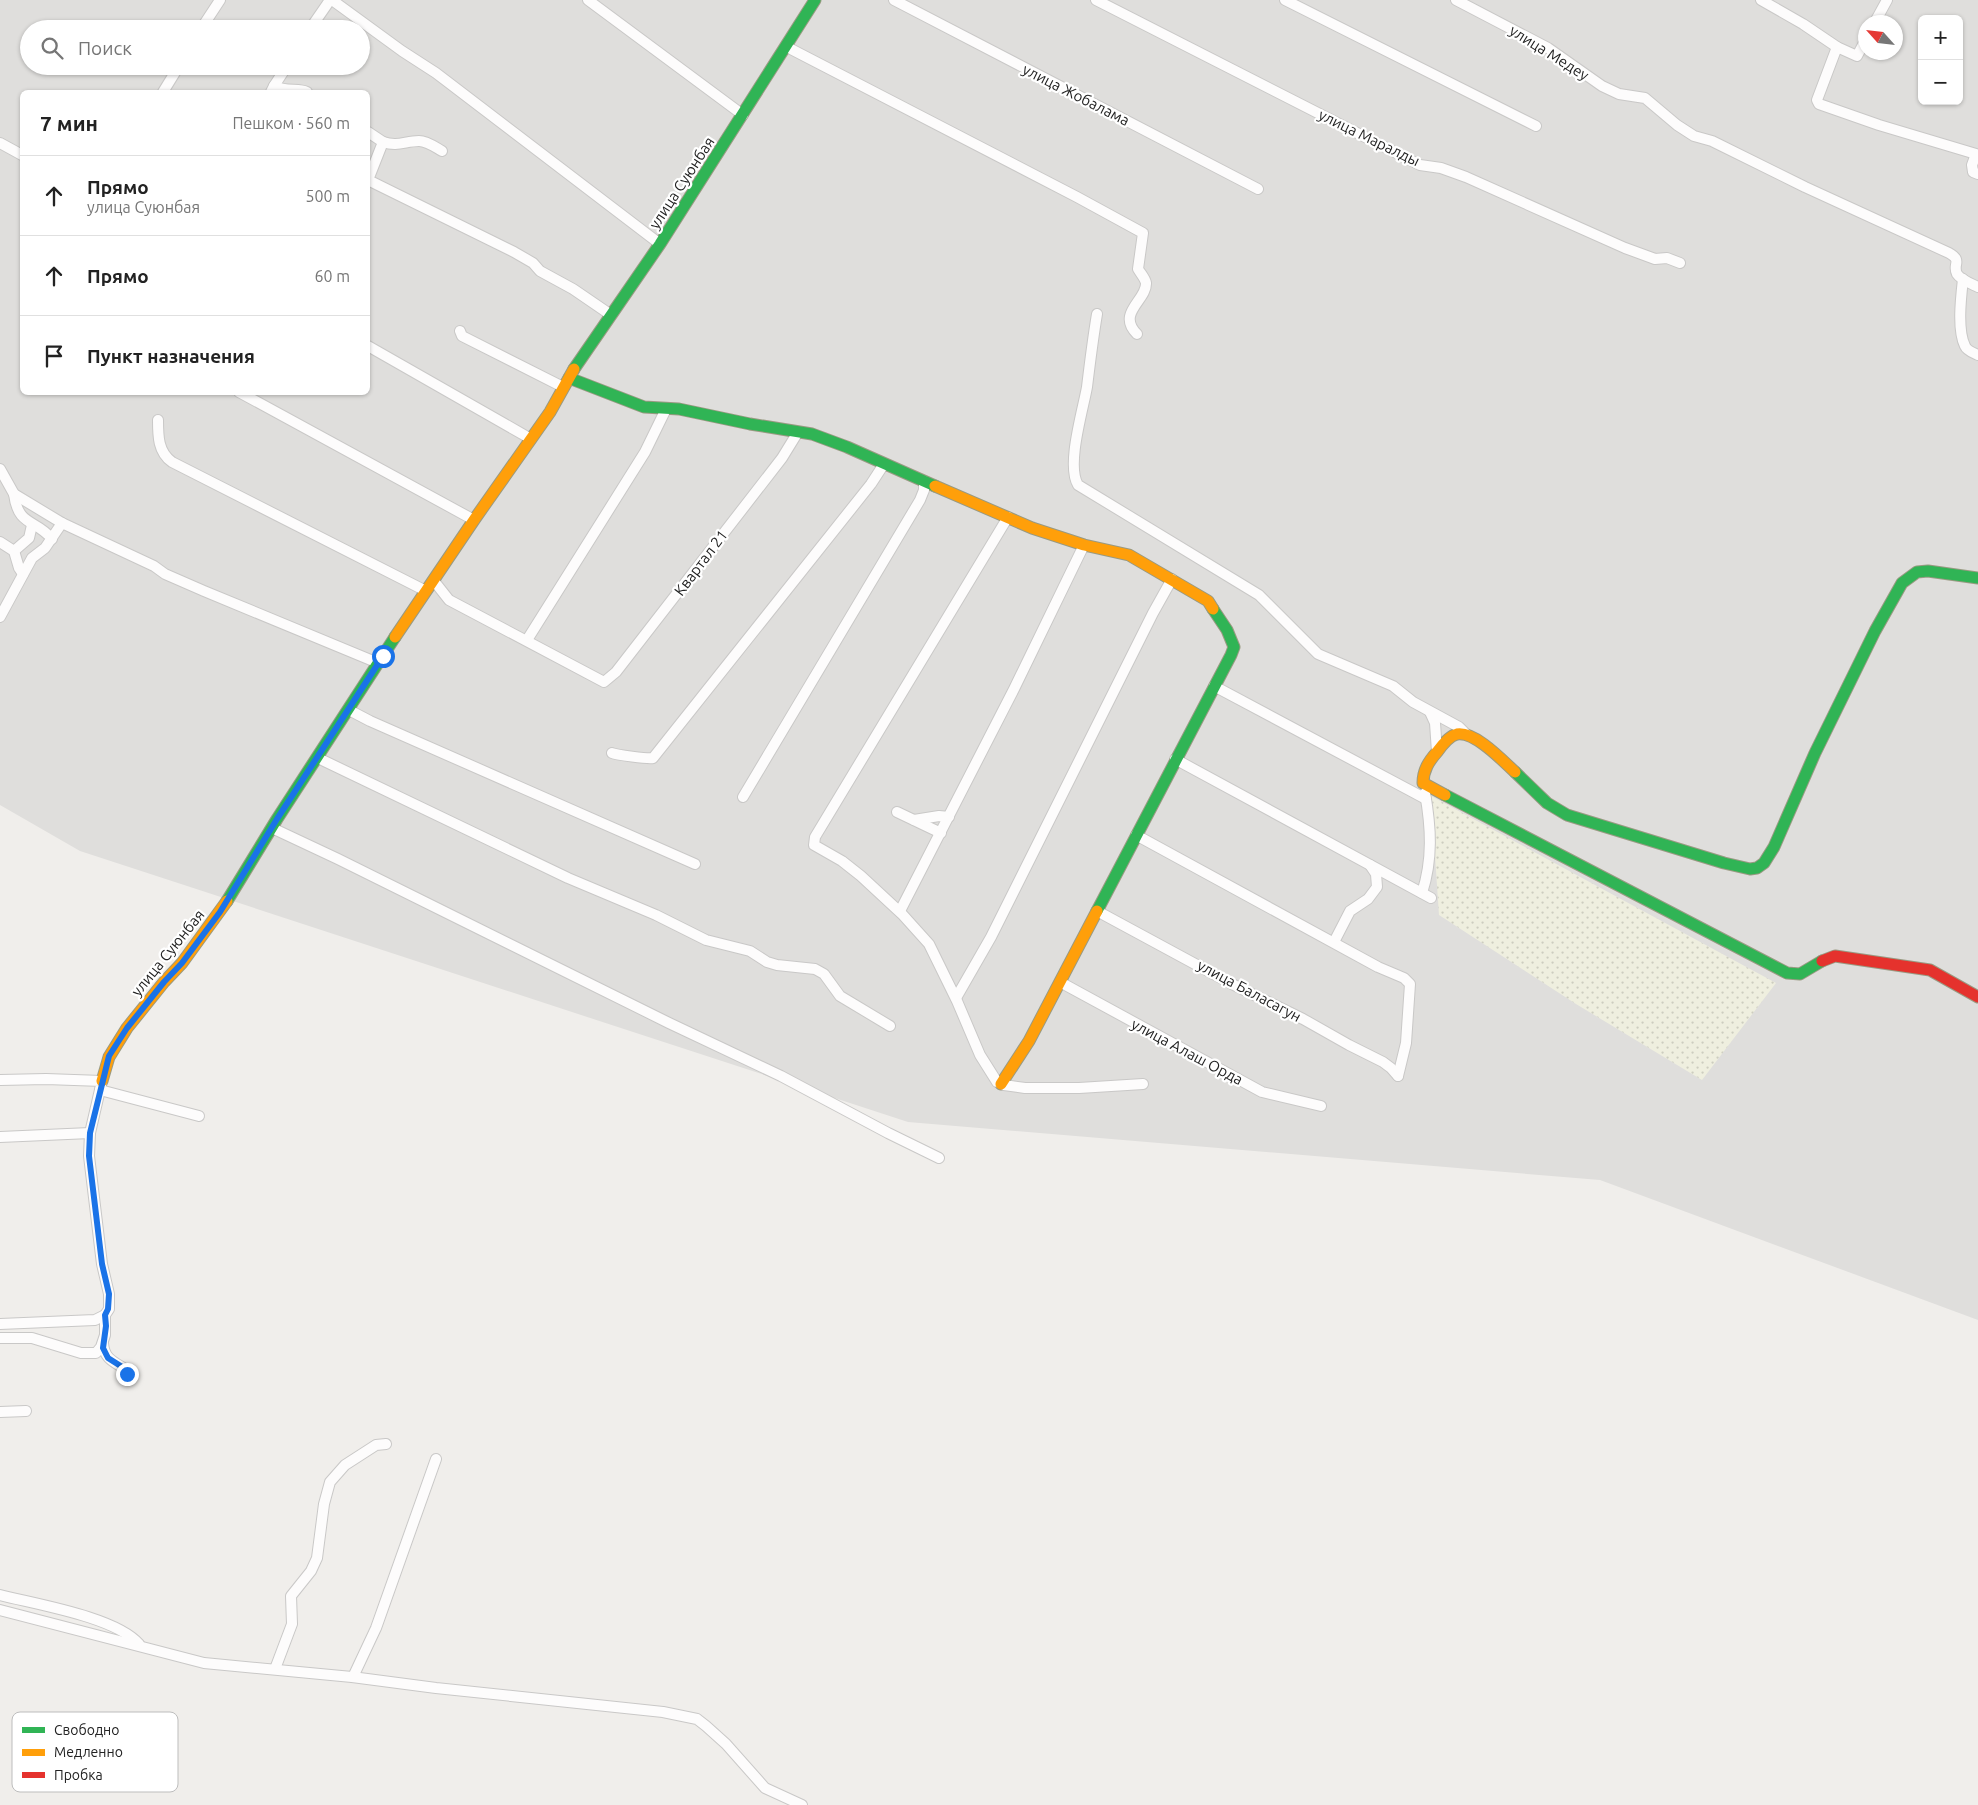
<!DOCTYPE html>
<html lang="ru">
<meta charset="utf-8">
<style>
:root{--surface:#fff;--page:#f2f2f2;--text:#222;--muted:#767676;--line:#e0e0e0}
body{margin:0;font-family:Ubuntu,sans-serif;background:var(--page);color:var(--text)}
.controls{position:absolute;right:15px;top:15px;display:grid;overflow:hidden;border-radius:8px;box-shadow:0 1px 4px #0004}
.controls button{width:45px;height:45px;display:grid;place-items:center;padding:0;border:0;border-bottom:1px solid var(--line);background:var(--surface);color:var(--text);font:25px sans-serif}
.compass{position:absolute;left:1858px;top:15px;width:45px;height:45px;border-radius:50%;background:var(--surface);box-shadow:0 1px 4px #0004;rotate:297deg}
.stop{position:absolute;width:15px;height:15px;margin:-11px;border:4px solid #1a73e8;border-radius:50%;background:#fff}
.stop.end{background:#1a73e8;border-color:#fff;box-shadow:0 1px 5px #0008}
.list{margin:0;padding:0;list-style:none}
h2{display:flex;justify-content:space-between;align-items:center;height:65px;margin:0;padding:0 20px;font-size:21px}
h2 small{font-size:16px;font-weight:400;color:var(--muted)}
.list li{display:grid;grid-template-columns:32px 1fr auto;gap:15px;align-items:center;box-sizing:border-box;height:80px;padding:0 20px;border-top:1px solid var(--line)}
.list b{display:block;font-size:19px;white-space:nowrap}
.list p{margin:0;font-size:16px;white-space:nowrap;color:var(--muted)}
.list em{font-size:16px;font-style:normal;color:var(--muted)}
.icon{flex:none;width:28px;height:28px;fill:none;stroke:currentColor;stroke-width:2;stroke-linecap:round;stroke-linejoin:round}
.map{position:relative;flex:none;width:1978px;height:1805px;overflow:hidden}
.search{position:absolute;background:var(--surface);box-shadow:0 1px 4px #0004;left:20px;top:20px;width:350px;height:55px;display:flex;align-items:center;gap:12px;box-sizing:border-box;padding:0 18px;border-radius:28px;color:var(--muted);font-size:19px}
.panel{position:absolute;background:var(--surface);box-shadow:0 1px 4px #0004;left:20px;top:90px;width:350px;height:305px;border-radius:8px}
.map>svg:first-child{display:block}
.residential{fill:#dfdedc;fill-rule:evenodd}
.farmland{fill:url(#farmland-dots)}
.lines{fill:none;stroke-linecap:round;stroke-linejoin:round}
.street-casing{stroke:#c9c8c7;stroke-width:12}
.fast-casing{stroke:#999a82;stroke-width:13}
.slow-casing{stroke:#999a82;stroke-width:13}
.jam-casing{stroke:#999a82;stroke-width:13}
.street{stroke:#fdfcfc;stroke-width:10}
.fast{stroke:#30b455;stroke-width:11}
.slow{stroke:#ff9f0a;stroke-width:11}
.jam{stroke:#e5322d;stroke-width:11}
.route{stroke:#1a73e8;stroke-width:6}
.labels{text-anchor:middle;stroke-width:4.5;stroke-linejoin:round;paint-order:stroke}
.street-label{font-size:15px;fill:#222;stroke:#fff}
.key{fill:#fff;stroke:#bdbdbd;stroke-width:1}
.key-label{font-size:14px;fill:#222}
</style>
<div class="map">
<svg width="1978" height="1805" viewBox="0 0 1978 1805">
<defs>
<pattern id="farmland-dots" width="8" height="8" patternUnits="userSpaceOnUse" patternTransform="scale(1.25)"><rect width="8" height="8" fill="#efefdf"/><path d="M2 2h.1M6 6h.1" fill="none" stroke="#cdcdbf" stroke-width="1.8" stroke-linecap="round"/></pattern>
</defs>
<rect width="100%" height="100%" fill="#f0eeeb"/>
<path class="residential" d="M0 0H1978V1320L1600 1180 908 1122 80 851 0 805ZM1922 19H1959V101H1922ZM1866 22H1896V52H1866ZM29 29H361V66H29ZM22 92H368V392H22Z"/>
<polygon class="farmland" points="1431,796 1776,983 1702,1080 1576,1004 1439,915"/>
<g class="lines">
<defs>
<g id="street">
<polyline points="332,0 402,51 436,73 660,244"/>
<polyline points="588,0 743,115"/>
<polyline points="894,0 1258,189"/>
<polyline points="1096,0 1420,165 1441,168 1466,177 1625,248 1655,259 1667,258 1680,263"/>
<polyline points="1285,0 1536,126"/>
<path d="M1456 0 1548 48 1602 86 1619 94 1645 98 1677 125 1694 136 1712 141 1805 187 1949 253C1963 261 1952 264 1957 274 1961 280 1972 284 1978 287"/>
<polyline points="1761,0 1803,24 1837,47 1857,56 1866,39"/>
<polyline points="1875,22 1887,0"/>
<polyline points="201,29 220,0"/>
<polyline points="310,29 330,0"/>
<path d="M787 47 1077 197 1143 233 1138 269C1141 274 1145 278 1146 283 1147 300 1116 313 1137 334"/>
<polyline points="1837,47 1817,100 1819,104 1879,125 1976,154 1972,165 1973,172 1978,174"/>
<polyline points="274,86 287,66"/>
<polyline points="163,92 179,66"/>
<path d="M271 92 274 86C286 92 298 88 307 92"/>
<polyline points="368,132 383,142 368,180 514,252 533,263 540,271 573,289 611,315"/>
<path d="M383 142C398 147 405 141 419 141 427 141 435 147 442 151"/>
<polyline points="0,143 22,155"/>
<path d="M1963 279C1961 297 1957 330 1965 346 1967 351 1974 353 1978 355"/>
<path d="M1097 314C1093 338 1090 362 1087 387 1083 410 1066 465 1078 485L1259 595 1318 654 1393 686 1413 702 1459 727 1466 734"/>
<polyline points="460,331 462,336 563,387"/>
<polyline points="368,346 531,439"/>
<polyline points="239,392 474,520"/>
<path d="M158 420C158 436 158 452 172 462L426 591"/>
<polyline points="0,469 14,494 62,523 154,566 165,574 204,591 378,663"/>
<path d="M14 494C18 527 36 519 52 539"/>
<polyline points="1008,517 815,837 814,845 842,861 861,876 902,914 929,944 957,1001 980,1055 997,1082 1004,1085 1025,1088 1079,1088 1143,1084"/>
<polyline points="0,542 14,551 19,568 23,574"/>
<polyline points="14,551 29,538 32,525"/>
<polyline points="434,581 449,600 604,682 616,672 782,458 798,432"/>
<polyline points="0,617 32,558 45,548 62,523"/>
<polyline points="527,640 645,452 666,409"/>
<polyline points="1214,686 1426,799"/>
<polyline points="349,710 370,721 695,864"/>
<polyline points="1430,712 1435,723 1437,752"/>
<path d="M612 753C616 755 648 759 653 758L871 484 884 464"/>
<polyline points="318,758 568,878 656,915 706,940 750,951 767,962 777,965 815,969 824,974 840,996 890,1026"/>
<polyline points="1175,759 1431,898"/>
<polyline points="743,797 920,500 924,490 924,481"/>
<polyline points="897,812 941,833"/>
<polyline points="914,820 939,816 949,817"/>
<polyline points="272,828 338,859 669,1023 781,1076 888,1133 939,1158"/>
<polyline points="1136,835 1378,967 1404,978 1410,984 1406,1043 1398,1076"/>
<path d="M1422 893C1433 859 1431 827 1425 793"/>
<polyline points="900,911 1014,689 1084,545"/>
<polyline points="1097,911 1232,984 1303,1019 1349,1045 1383,1062 1391,1068 1398,1076"/>
<polyline points="1334,942 1350,911 1368,899 1377,887 1376,874 1370,865"/>
<polyline points="1060,982 1262,1092 1321,1106"/>
<polyline points="956,998 991,937 1153,613 1172,579"/>
<polyline points="0,1080 46,1079 102,1081 90,1133 89,1156 102,1264 109,1294 109,1309 105,1315 105,1335 101,1347 96,1353 81,1353 32,1338 0,1338"/>
<polyline points="100,1090 199,1116"/>
<polyline points="0,1137 90,1133"/>
<polyline points="0,1324 95,1320 105,1315"/>
<path d="M103 1343C104 1359 114 1362 127 1370V1374"/>
<polyline points="0,1412 26,1411"/>
<path d="M0 1595C35 1604 116 1617 139 1644"/>
<polyline points="0,1610 204,1663 352,1677 436,1688 663,1712 697,1719 706,1726 726,1744 765,1788 802,1805"/>
<polyline points="275,1669 292,1624 291,1596 311,1571 317,1558 324,1504 330,1482 345,1465 376,1445 386,1444"/>
<polyline points="353,1677 376,1628 436,1459"/>
</g>
<g id="fast">
<polyline points="574,369 660,244 815,0"/>
<polyline points="569,378 644,407 679,409 750,424 812,434 847,447 935,486"/>
<polyline points="1515,772 1547,803 1567,815 1724,863 1750,869 1757,868 1764,863 1774,847 1815,753 1875,631 1902,583 1917,572 1928,571 1978,578"/>
<polyline points="1445,795 1787,973 1800,974 1822,961"/>
<polyline points="227,901 277,819 395,637"/>
<polyline points="1097,911 1231,655 1234,647 1227,630 1213,609"/>
</g>
<g id="slow">
<polyline points="935,486 1032,528 1084,545 1129,555 1208,601 1213,609"/>
<polyline points="395,637 474,520 550,412 574,369"/>
<path d="M1445 795 1423 783C1423 770 1429 761 1437 752 1442 745 1449 736 1457 734 1475 731 1503 761 1515 772"/>
<polyline points="102,1081 109,1057 127,1028 164,982 182,963 227,901"/>
<polyline points="1001,1084 1029,1041 1097,911"/>
</g>
<polyline id="jam" points="1822,961 1835,956 1930,970 1978,997"/>
</defs>
<use href="#street" class="street-casing"/>
<use href="#fast" class="fast-casing"/>
<use href="#slow" class="slow-casing"/>
<use href="#jam" class="jam-casing"/>
<use href="#street" class="street"/>
<use href="#fast" class="fast"/>
<use href="#slow" class="slow"/>
<use href="#jam" class="jam"/>
</g>
<g class="lines">
<polyline class="route" points="127,1374 127,1370 108,1358 103,1348 106,1326 105,1315 108,1309 109,1294 102,1264 89,1156 90,1133 109,1056 127,1028 164,982 182,963 220,912 277,819 383,656"/>
</g>
<g class="labels">
<g class="street-label">
<text transform="translate(1549 53) rotate(32)" y="5">улица Медеу</text>
<text transform="translate(1076 95) rotate(27)" y="5">улица Жобалама</text>
<text transform="translate(1369 138) rotate(26)" y="5">улица Маралды</text>
<text transform="translate(682 183) rotate(-57)" y="5">улица Суюнбая</text>
<text transform="translate(701 563) rotate(-53)" y="5">Квартал 21</text>
<text transform="translate(168 953) rotate(-51)" y="5">улица Суюнбая</text>
<text transform="translate(1249 991) rotate(28)" y="5">улица Баласагун</text>
<text transform="translate(1187 1052) rotate(28)" y="5">улица Алаш Орда</text>
</g>
</g>
<rect x="12" y="1712" width="166" height="80" rx="8" class="key"/>
<rect x="22" y="1727" width="23" height="6" fill="#30b455"/>
<rect x="22" y="1749" width="23" height="7" fill="#ff9f0a"/>
<rect x="22" y="1772" width="23" height="6" fill="#e5322d"/>
<g class="key-label">
<text x="54" y="1735">Свободно</text>
<text x="54" y="1757">Медленно</text>
<text x="54" y="1780">Пробка</text>
</g>
</svg>
<div class="controls">
<button>+</button>
<button>−</button>
</div>
<svg class="compass" viewBox="-18 -18 36 36"><path d="M0-13l5 13h-10z" fill="#e53935"/><path d="M0 13l5-13h-10z" fill="#767676"/></svg>
<div class="stop" style="left:383px;top:656px"></div>
<div class="stop end" style="left:127px;top:1374px"></div>
<div class="search"><svg class="icon" aria-label="search" viewBox="0 0 24 24"><circle cx="10" cy="10" r="6"/><path d="M15 15l6 6"/></svg>Поиск</div>
<section class="panel">
<h2>7 мин<small>Пешком · 560 m</small></h2>
<ul class="list">
<li><svg class="icon" aria-label="ahead" viewBox="0 0 24 24"><path d="M12 20V5M6 11l6-6 6 6"/></svg><div><b>Прямо</b><p>улица Суюнбая</p></div><em>500 m</em></li>
<li><svg class="icon" aria-label="ahead" viewBox="0 0 24 24"><path d="M12 20V5M6 11l6-6 6 6"/></svg><div><b>Прямо</b></div><em>60 m</em></li>
<li><svg class="icon" aria-label="arrive" viewBox="0 0 24 24"><path d="M6 21V4h12l-3 4 3 4H6"/></svg><div><b>Пункт назначения</b></div></li>
</ul>
</section>
</div>
